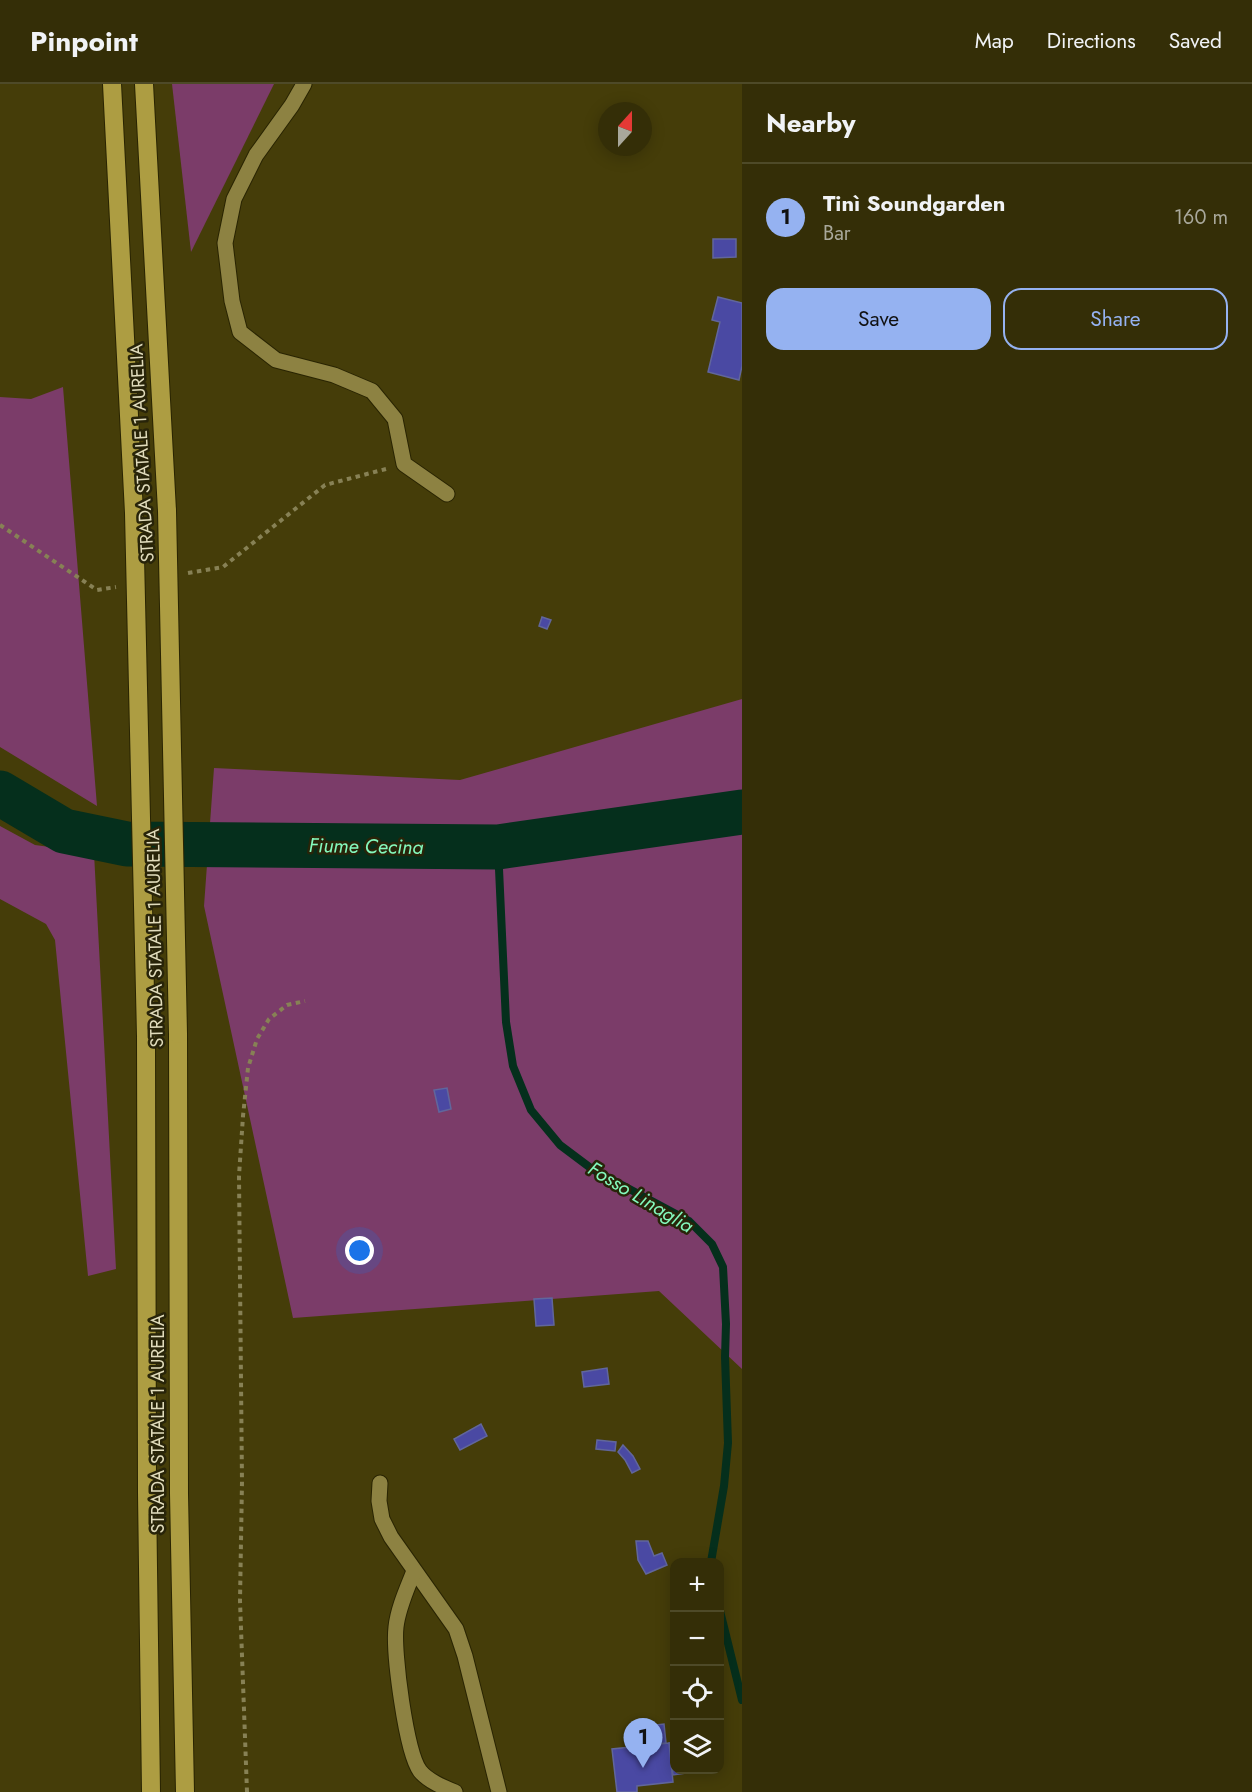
<!DOCTYPE html>
<meta charset="utf-8">
<style>
:root{--surface:#342e07;--page:#3c3611;--text:#f1f3f6;--muted:#a9a89b;--line:#4e4a28;--accent:#95b2f1}
body{margin:0;font-family:Jost,sans-serif;background:var(--page);color:var(--text)}
.controls{position:absolute;right:18px;bottom:18px;display:grid;overflow:hidden;border-radius:12px;box-shadow:0 3px 15px #0003}
.controls button{width:54px;height:54px;display:grid;place-items:center;padding:0;border:0;border-bottom:2px solid var(--line);background:var(--surface);color:var(--text);font:30px sans-serif}
.compass{position:absolute;left:598px;top:18px;width:54px;height:54px;border-radius:50%;background:var(--surface);box-shadow:0 3px 15px #0003;rotate:21deg}
.you{position:absolute;left:360px;top:1167px;width:21px;height:21px;margin:-15px;border:4px solid #fff;border-radius:50%;background:#1a73e8;box-shadow:0 0 0 9px #1a73e833}
.badge{display:grid;place-items:center;width:39px;height:39px;border-radius:50%;background:var(--accent);color:#111;font-size:20px;font-weight:700}
.pin{position:absolute;translate:-50% -50px;filter:drop-shadow(0 2px 3px #0008)}
.pin::after{content:'';position:absolute;top:32px;width:21px;height:18px;background:inherit;clip-path:polygon(0 0,100% 0,50% 100%)}
.list{margin:0;padding:0;list-style:none}
h2{display:flex;justify-content:space-between;align-items:center;height:78px;margin:0;padding:0 24px;font-size:26px}
h2 small{font-size:20px;font-weight:400;color:var(--muted)}
.list li{display:grid;grid-template-columns:39px 1fr auto;gap:18px;align-items:center;box-sizing:border-box;height:108px;padding:0 24px;border-top:2px solid var(--line)}
.list b{display:block;font-size:22px;white-space:nowrap}
.list p{margin:0;font-size:20px;white-space:nowrap;color:var(--muted)}
.list em{font-size:20px;font-style:normal;color:var(--muted)}
.actions{display:flex;gap:12px;padding:18px 24px}
.actions a{flex:1;padding:14px 0;border:2px solid var(--accent);border-radius:18px;text-align:center;font-size:21px;color:var(--accent)}
.actions .main{background:var(--accent);color:#111}
.icon{flex:none;width:33px;height:33px;fill:none;stroke:currentColor;stroke-width:2;stroke-linecap:round;stroke-linejoin:round}
.map{position:relative;flex:none;width:742px;height:1708px;overflow:hidden}
header{display:flex;align-items:center;gap:36px;box-sizing:border-box;height:84px;padding:0 30px;background:var(--surface);border-bottom:2px solid var(--line)}
header strong{font-size:28px}
nav{display:flex;gap:33px;margin-inline-start:auto;font-size:21px}
main{display:flex}
aside{flex:1;background:var(--surface)}
.map>svg:first-child{display:block}
.green{fill:#7b3c69}
.lines{fill:none;stroke-linecap:round;stroke-linejoin:round}
.stream{stroke:#052f1c;stroke-width:8}
.river{stroke:#052f1c;stroke-width:45}
.building{fill:#4a49a3;stroke:#61669c;stroke-width:1.5}
.street-casing{stroke:#292402;stroke-width:17}
.highway-casing{stroke:#292402;stroke-width:20}
.path{stroke:#878155;stroke-width:4;stroke-dasharray:4.5 4.5;stroke-linecap:butt}
.street{stroke:#8d8242;stroke-width:15}
.highway{stroke:#ad9d42;stroke-width:18}
.highway-bridge-casing{stroke:#292402;stroke-width:20;stroke-linecap:butt}
.highway-bridge{stroke:#ad9d42;stroke-width:18}
.labels{text-anchor:middle;stroke-width:5;stroke-linejoin:round;paint-order:stroke}
.street-label{font-size:18px;fill:#e1dcbc;stroke:#282409}
.water-label{font-size:20px;font-style:italic;fill:#84f9bd;stroke:#282409}
</style>
<header>
<strong>Pinpoint</strong>
<nav><a>Map</a><a>Directions</a><a>Saved</a></nav>
</header>
<main>
<div class="map">
<svg width="742" height="1708" viewBox="0 0 742 1708">
<rect width="100%" height="100%" fill="#453d09"/>
<g class="green">
<polygon points="172,0 274,0 191,168"/>
<polygon points="63,303 97,722 0,663 0,313 31,315"/>
<polygon points="742,615 742,1285 659,1207 293,1234 204,822 214,684 460,696"/>
<polygon points="0,742 35,761 94,769 116,1185 88,1192 55,856 46,840 0,815"/>
</g>
<g class="lines">
<g class="stream">
<polyline points="498,763 506,938 513,982 531,1026 560,1061 592,1085 689,1137 712,1160 723,1183 726,1240 725,1273 728,1359 724,1402 711,1478"/>
<polyline points="720,1527 742,1616"/>
</g>
<polyline class="river" points="0,709 64,747 127,760 498,763 742,728"/>
</g>
<g class="building">
<polygon points="713,155 736,155 736,173 713,174"/>
<polygon points="718,213 742,219 742,282 739,296 708,288 720,238 712,236"/>
<polygon points="542,533 551,536 547,545 539,542"/>
<polygon points="447,1004 451,1025 439,1028 434,1006"/>
<polygon points="552,1214 554,1241 536,1242 534,1215"/>
<polygon points="607,1284 609,1300 584,1303 582,1288"/>
<polygon points="481,1340 487,1352 460,1366 454,1355"/>
<polygon points="597,1356 616,1358 615,1367 596,1365"/>
<polygon points="623,1361 633,1372 640,1385 632,1389 625,1376 618,1368"/>
<polygon points="636,1457 648,1457 654,1472 662,1469 667,1481 646,1490 638,1476"/>
<polygon points="664,1640 666,1659 641,1661 638,1643"/>
<polygon points="674,1658 674,1686 686,1686 687,1689 673,1691 669,1659"/>
<polygon points="669,1659 673,1698 637,1702 637,1708 617,1708 612,1665"/>
</g>
<g class="lines">
<defs>
<g id="street">
<polyline points="304,0 292,21 256,71 234,115 225,159 232,217 240,248 276,276 334,291 372,307 395,335 404,380 447,410"/>
<polyline points="380,1399 379,1417 382,1435 391,1453 456,1545 465,1572 499,1708"/>
<path d="M414 1487C407 1505 398 1524 396 1543 393 1568 406 1668 420 1687 428 1697 443 1703 455 1708"/>
</g>
<g id="highway">
<polyline points="112,0 134,429"/>
<polyline points="144,0 167,427"/>
<polyline points="178,950 179,1410 185,1708"/>
<polyline points="146,952 147,1409 151,1708"/>
</g>
</defs>
<use href="#street" class="street-casing"/>
<use href="#highway" class="highway-casing"/>
<g class="path">
<polyline points="0,441 97,506 116,503"/>
<polyline points="188,489 223,483 325,401 386,385"/>
<polyline points="247,1708 240,1517 242,1398 239,1092 243,1032 248,984 257,955 269,935 287,921 305,917"/>
</g>
<use href="#street" class="street"/>
<use href="#highway" class="highway"/>
<defs>
<g id="highway-bridge">
<polyline points="167,427 178,950"/>
<polyline points="134,429 146,952"/>
</g>
</defs>
<use href="#highway-bridge" class="highway-bridge-casing"/>
<use href="#highway-bridge" class="highway-bridge"/>
</g>
<g class="labels">
<g class="street-label">
<text transform="translate(142 369) rotate(-93)" y="6">STRADA STATALE 1 AURELIA</text>
<text transform="translate(155 854) rotate(-91)" y="6">STRADA STATALE 1 AURELIA</text>
<text transform="translate(158 1340) rotate(-90)" y="6">STRADA STATALE 1 AURELIA</text>
</g>
<g class="water-label">
<text transform="translate(366 762) rotate(1)" y="7">Fiume Cecina</text>
<text transform="translate(641 1113) rotate(31)" y="7">Fosso Linaglia</text>
</g>
</g>
</svg>
<div class="controls">
<button>+</button>
<button>−</button>
<button><svg class="icon" aria-label="locate" viewBox="0 0 24 24"><circle cx="12" cy="12" r="6"/><path d="M12 2v4M12 18v4M2 12h4M18 12h4"/></svg></button>
<button><svg class="icon" aria-label="layers" viewBox="0 0 24 24"><path d="M12 4l9 5-9 5-9-5zM3 14l9 5 9-5"/></svg></button>
</div>
<svg class="compass" viewBox="-18 -18 36 36"><path d="M0-13l5 13h-10z" fill="#e53935"/><path d="M0 13l5-13h-10z" fill="#a9a89b"/></svg>
<div class="you"></div>
<div class="pin badge" style="left:643px;top:1684px">1</div>
</div>
<aside>
<h2>Nearby<small></small></h2>
<ul class="list">
<li><span class="badge">1</span><div><b>Tinì Soundgarden</b><p>Bar</p></div><em>160 m</em></li>
</ul>
<div class="actions"><a class="main">Save</a><a>Share</a></div>
</aside>
</main>
